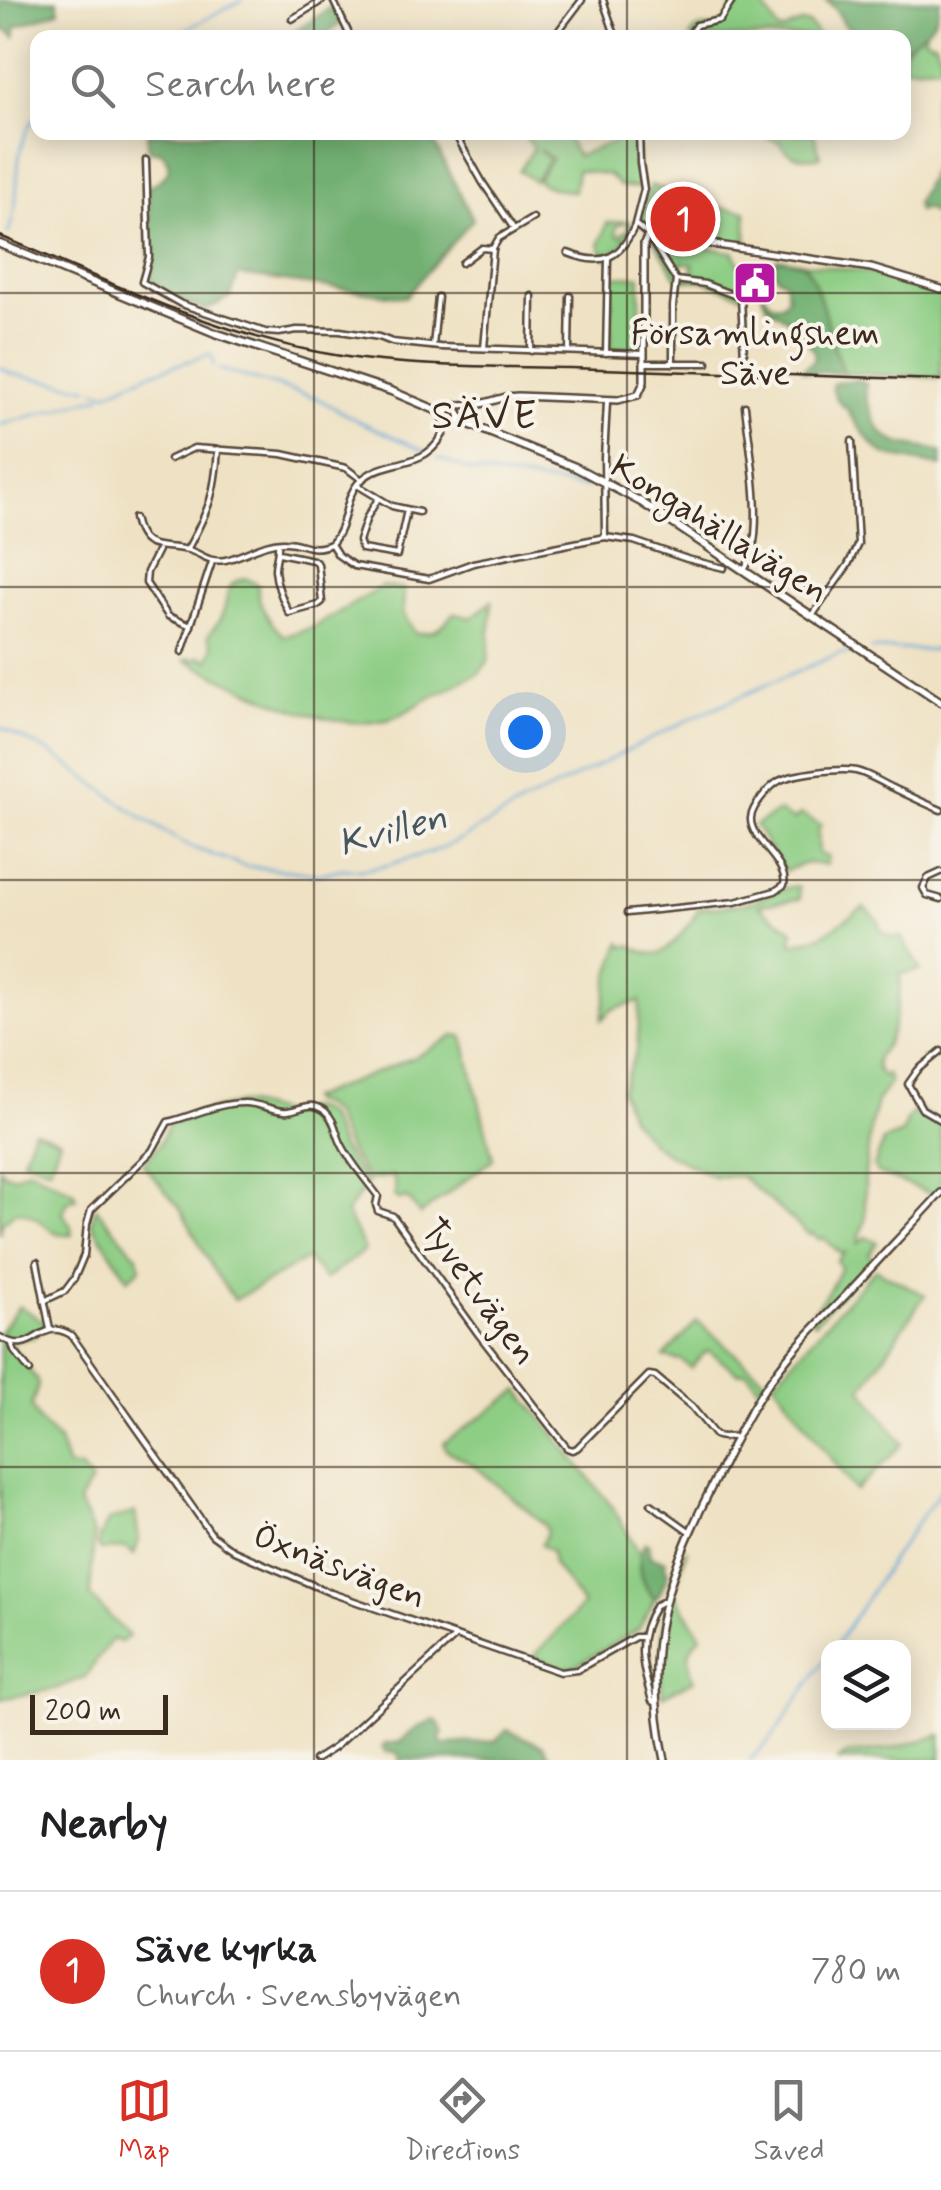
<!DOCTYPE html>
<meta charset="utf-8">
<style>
:root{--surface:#fff;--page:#f2f2f2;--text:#202124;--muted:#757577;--line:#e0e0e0;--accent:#d93025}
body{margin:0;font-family:Mynerve,sans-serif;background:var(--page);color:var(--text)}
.controls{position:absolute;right:30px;bottom:30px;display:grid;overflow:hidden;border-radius:20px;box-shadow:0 5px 25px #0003}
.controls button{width:90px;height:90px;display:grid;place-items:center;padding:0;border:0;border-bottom:2px solid var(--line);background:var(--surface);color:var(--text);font:50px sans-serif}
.scale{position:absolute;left:30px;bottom:25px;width:138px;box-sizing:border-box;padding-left:10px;border:5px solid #3b2a1e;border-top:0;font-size:28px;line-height:35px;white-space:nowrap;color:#3b2a1e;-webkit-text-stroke:8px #f7f3e8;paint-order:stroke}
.you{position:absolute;left:525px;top:732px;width:35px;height:35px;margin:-25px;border:8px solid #fff;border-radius:50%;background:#1a73e8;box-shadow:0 0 0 15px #1a73e833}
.badge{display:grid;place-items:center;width:65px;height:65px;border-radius:50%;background:var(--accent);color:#fff;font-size:32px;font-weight:700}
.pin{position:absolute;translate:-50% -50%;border:5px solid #fff;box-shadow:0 2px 10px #0006}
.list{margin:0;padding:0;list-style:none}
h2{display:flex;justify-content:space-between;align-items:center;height:130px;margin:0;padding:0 40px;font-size:42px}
h2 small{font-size:32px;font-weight:400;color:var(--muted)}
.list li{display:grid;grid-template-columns:65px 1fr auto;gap:30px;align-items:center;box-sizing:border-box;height:160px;padding:0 40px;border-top:2px solid var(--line)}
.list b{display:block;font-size:38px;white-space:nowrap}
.list p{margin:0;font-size:32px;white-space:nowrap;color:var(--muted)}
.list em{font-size:32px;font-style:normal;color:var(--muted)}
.icon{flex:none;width:55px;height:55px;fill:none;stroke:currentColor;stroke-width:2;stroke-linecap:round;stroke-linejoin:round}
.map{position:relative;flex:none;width:941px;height:1760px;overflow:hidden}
.search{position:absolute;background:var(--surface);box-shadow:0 5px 25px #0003;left:30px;right:30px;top:30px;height:110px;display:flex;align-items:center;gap:25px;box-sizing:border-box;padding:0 35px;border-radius:20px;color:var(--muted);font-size:38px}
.sheet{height:290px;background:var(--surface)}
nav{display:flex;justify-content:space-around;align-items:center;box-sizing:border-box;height:140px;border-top:2px solid var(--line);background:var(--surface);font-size:28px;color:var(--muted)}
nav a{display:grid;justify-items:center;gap:5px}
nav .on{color:var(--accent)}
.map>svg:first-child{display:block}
.green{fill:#8dcd84;stroke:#647c51;stroke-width:2.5}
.forest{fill:#72b072;stroke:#566d48;stroke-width:2.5}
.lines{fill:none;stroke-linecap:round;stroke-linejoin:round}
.stream{stroke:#5ea6d5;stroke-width:2.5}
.minor-casing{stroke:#564637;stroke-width:9}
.tertiary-casing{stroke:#564637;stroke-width:10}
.secondary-casing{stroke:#564637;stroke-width:11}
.minor{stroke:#fff;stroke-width:4}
.tertiary{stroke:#fff;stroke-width:5}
.secondary{stroke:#fff;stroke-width:6}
.rail{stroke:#3b2a1e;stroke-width:2.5}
.grid{fill:none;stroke:#3b2a1e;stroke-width:2.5;stroke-opacity:0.55}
.labels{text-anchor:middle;stroke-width:8;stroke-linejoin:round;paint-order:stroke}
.poi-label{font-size:35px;fill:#3b2a1e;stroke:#f7f3e8}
.street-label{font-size:35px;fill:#3b2a1e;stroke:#f7f3e8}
.water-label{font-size:38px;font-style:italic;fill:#47555e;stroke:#f7f3e8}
.quarter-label{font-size:40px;letter-spacing:2.5px;fill:#3b2a1e;stroke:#f7f3e8}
</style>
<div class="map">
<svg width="941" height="1760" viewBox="0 0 941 1760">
<rect width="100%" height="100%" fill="#f7f3e8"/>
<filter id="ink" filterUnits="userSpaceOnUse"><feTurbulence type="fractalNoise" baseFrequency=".01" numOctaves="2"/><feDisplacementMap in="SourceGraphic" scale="20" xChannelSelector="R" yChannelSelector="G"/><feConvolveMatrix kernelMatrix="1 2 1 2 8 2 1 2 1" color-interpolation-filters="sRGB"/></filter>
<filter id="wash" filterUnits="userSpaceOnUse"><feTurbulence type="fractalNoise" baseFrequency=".0048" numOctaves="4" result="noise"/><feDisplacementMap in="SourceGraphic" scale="40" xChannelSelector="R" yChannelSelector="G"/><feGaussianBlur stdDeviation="2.25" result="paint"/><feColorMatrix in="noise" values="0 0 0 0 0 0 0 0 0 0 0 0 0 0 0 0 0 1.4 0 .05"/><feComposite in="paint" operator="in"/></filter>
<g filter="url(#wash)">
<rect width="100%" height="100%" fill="#efe2c4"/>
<g class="green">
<path d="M737 0H760L780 32 801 23 809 24 820 37 690 38C702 18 709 34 722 24 728 20 733 7 737 0Z"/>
<path d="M926 32 924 38 936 43 941 57V65L904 67C903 48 908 40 926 32Z"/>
<path d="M522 133H564L577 156 636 133 639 188 620 186 609 175 577 170 574 191C560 191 548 189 537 180L552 158 539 150 549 159 534 181 519 171 534 148Z"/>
<path d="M752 133H814L820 157C803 158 789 159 780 142Z"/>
<polygon points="651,185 704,205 746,211 747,246 692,237 642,220 638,217"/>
<path d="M626 221 616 227 617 235 622 237V233L629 230 627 223 628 221 631 223C630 239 619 250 606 258L599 245 607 223Z"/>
<polygon points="659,235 686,244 734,252 743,273 745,294 742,295 704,281 684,280 684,276 692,277 693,264 682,262 680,278 677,278 653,238"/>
<polygon points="803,263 880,274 941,294 941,378 845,373 837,359 833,339 810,272"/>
<polygon points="640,276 640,350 611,350 611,277"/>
<path d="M245 578 258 585C256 603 271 625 284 636L312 628 383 586 404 589 403 614 415 633C435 634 442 629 453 613L471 618 492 601 488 662 478 674C462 682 445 690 430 698 418 704 407 712 396 717 337 740 238 686 185 660L190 658 195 660 200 656 208 661 213 646 208 636C213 629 220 621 223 613 230 595 222 585 245 578Z"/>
<polygon points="779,812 794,820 801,814 821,825 818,831 819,854 828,857 826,865 807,863 784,871 755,825"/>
<path d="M798 886 800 899 759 905C769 917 782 920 793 931L791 941 793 944 821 936 864 907 879 921 880 929 890 937H901L921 970 900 974C902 991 895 1025 888 1040 885 1048 877 1054 876 1062 876 1069 879 1072 883 1077L887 1074 890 1082 877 1102 871 1125 865 1174V1220L858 1243 866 1237 877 1242 869 1255 873 1260 814 1323 810 1316 831 1287 841 1267 837 1261 844 1253 841 1254 823 1237 820 1240 812 1233 809 1235 741 1176H713L665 1152 651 1142 630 1117 621 1090 637 1049 640 1001 613 1009 602 1019 609 977 621 942 624 947 631 945C639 950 651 957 662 952 674 946 693 920 699 908 716 908 733 906 750 902 766 897 780 887 798 886Z"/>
<polygon points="454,1036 463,1036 493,1159 420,1215 410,1201 405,1198 400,1200 394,1196 396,1190 393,1176 368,1180 349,1152 332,1113 321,1105 310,1102 309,1099 417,1056"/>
<polygon points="237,1104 247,1104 287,1114 307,1108 317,1110 327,1116 341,1148 367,1185 346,1213 365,1250 325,1279 307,1259 234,1300 212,1267 180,1208 143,1164 159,1145 169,1124 214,1109"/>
<polygon points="918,1107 922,1113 941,1122 941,1188 934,1195 877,1173 874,1167 883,1141 902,1134 908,1119"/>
<polygon points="34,1130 60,1140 50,1168 23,1159"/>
<path d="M0 1168 3 1173 14 1176 29 1169 74 1192 76 1198 67 1202 63 1213 71 1227 72 1235C43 1236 44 1214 16 1211L2 1223 0 1235Z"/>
<polygon points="96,1208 137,1256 141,1267 128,1279 91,1223"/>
<polygon points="875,1269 925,1295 862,1389 903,1444 856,1491 774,1382"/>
<polygon points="19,1306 45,1322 46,1325 34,1337 12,1341 0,1332"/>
<path d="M697 1321 766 1380 761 1388C753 1384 753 1377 746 1372L738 1373 709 1351 705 1352 691 1368 681 1360 664 1357Z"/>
<polygon points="0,1339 13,1348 37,1380 38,1386 31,1406 40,1422 59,1441 67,1465 72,1468 80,1468 91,1481 79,1503 94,1534 90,1596 129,1636 121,1642 112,1639 85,1677 55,1689 0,1699"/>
<path d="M519 1390 613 1508 641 1556C636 1576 643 1585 655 1599L639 1629 573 1667 563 1668 533 1657 583 1605 553 1564 551 1551 541 1545 547 1532 545 1525 475 1466 446 1450 444 1443Z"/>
<polygon points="135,1512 139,1540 134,1555 127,1548 101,1550 98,1546 99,1538 109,1520"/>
<path d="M687 1549 674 1593 701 1636C685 1650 687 1661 694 1680L662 1696C660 1651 661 1589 687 1549Z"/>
<polygon points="941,1735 941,1760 837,1760 848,1754 889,1749"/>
</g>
<g class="forest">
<polygon points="0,0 57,0 59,11 15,27 15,37 3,28 0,33"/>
<path d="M826 0H941L939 2C940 26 918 34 904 49V38L865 37 858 31 847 28 836 10Z"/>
<polygon points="334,5 342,22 323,37 286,38"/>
<path d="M941 85V234L934 223 938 217 925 208 918 211 916 203C922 189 934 172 936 157 940 132 926 109 941 85Z"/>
<path d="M147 133H429L473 219 405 297 238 275 231 296 207 310C188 303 161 295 150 277L148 187C164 179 179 168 160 151H149Z"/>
<path d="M777 258 803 263C827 295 825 338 845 373L807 372 802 370 813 361 815 353C809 344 804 333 796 326 782 313 765 313 762 292L773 305 782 304 788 297 785 281 777 277 774 272Z"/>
<path d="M856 380 866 383C864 395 868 402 872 414 885 452 911 442 941 452V467C925 461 895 460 883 453 869 444 860 427 850 415L849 411C839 404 834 397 832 385L837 382Z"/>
<path d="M644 1543H648L650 1557 666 1561 664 1564 668 1573 660 1593 655 1599C640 1581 635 1566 644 1543Z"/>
<polygon points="434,1720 439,1723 443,1732 440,1737 441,1743 446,1744 496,1741 507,1730 543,1746 552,1760 399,1760 400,1756 397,1753 386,1752 382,1748 385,1744 400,1742 419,1726"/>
</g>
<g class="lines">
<g class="stream">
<polyline points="169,38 243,0"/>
<path d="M8 233C25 191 7 149 38 114"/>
<polyline points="0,367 12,374 88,388"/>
<polyline points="219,369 317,398 356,420 425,451"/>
<polyline points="95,390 107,393 148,374 211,354 214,367"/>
<polyline points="0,425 102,396"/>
<polyline points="438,458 473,472 586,488"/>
<polyline points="871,649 941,650"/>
<polyline points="0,727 53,754 135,813 173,837 196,849 245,866 320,874 342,869 360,870 384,866 437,850 460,840 520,805 698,715 838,654 854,652"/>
<polyline points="834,1648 901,1546 941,1490"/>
<polyline points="750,1760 771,1739 828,1655"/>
</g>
</g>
</g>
<g filter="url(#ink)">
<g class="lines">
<defs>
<g id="minor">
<polyline points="333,0 351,38"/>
<polyline points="603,0 616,38"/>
<polyline points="292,19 323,0"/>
<polyline points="553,38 582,0"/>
<polyline points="687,38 696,25 720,20 733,0"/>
<polyline points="454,132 483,183 514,229"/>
<polyline points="639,132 640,163 644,189 635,224 648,235 676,280 673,306 673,363"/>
<polyline points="146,160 149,257 142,282 181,304 265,332 279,333 297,330 340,331 379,337 392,342 440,347 644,354"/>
<polyline points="493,248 499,238 533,218"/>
<path d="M568 253C603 267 620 259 635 225"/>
<polyline points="462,263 482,248 493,249"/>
<polyline points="676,280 705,284 741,298 744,357 748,363"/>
<polyline points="433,346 438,297"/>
<polyline points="484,348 493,249"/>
<polyline points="531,351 532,296"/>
<polyline points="569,351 570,296"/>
<polyline points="606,353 608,258"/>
<polyline points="645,363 707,363"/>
<polyline points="170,459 194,448 282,454 346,468 362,480"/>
<polyline points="357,485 392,506 419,512"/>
<polyline points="378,499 367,517 359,541 362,549 397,555 407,510"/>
<path d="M134 518C142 555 161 543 188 550 203 554 208 563 225 560 244 556 265 541 285 542 304 542 309 553 331 544"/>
<polyline points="605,537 604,458 607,402"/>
<path d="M278 543C279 553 275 560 275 570 276 583 283 601 289 613L318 605 322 602 318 564 313 560 279 553"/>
<polyline points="331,544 338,555 354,566 429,579 473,563 605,537 634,541 687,559 724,568"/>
<path d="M331 544C348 526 343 498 360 481 391 453 428 475 448 424"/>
<path d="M188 548C209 509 215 495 218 449"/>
<polyline points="158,550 147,572 146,583 168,616 191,626"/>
<path d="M744 570C768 538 749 446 745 406"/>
<polyline points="812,616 848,565 858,544 852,441"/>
<polyline points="182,652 212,562"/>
<polyline points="941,872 928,878 923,888 927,895 941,899"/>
<path d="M627 913 735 902 775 891 784 885C789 862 749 840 751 818 752 806 769 787 779 781 794 773 840 768 856 771 869 774 880 782 891 787 908 795 924 803 941 810"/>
<polyline points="941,1051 918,1070 908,1084 922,1109 941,1120"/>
<polyline points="37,1262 50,1329"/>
<path d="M44 1301 65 1291 74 1279 84 1255 87 1224 91 1210 152 1151 168 1122C193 1116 217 1103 243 1103 258 1102 277 1113 288 1111 303 1109 310 1100 325 1111 335 1119 336 1134 342 1145 351 1163 366 1180 378 1196L376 1205 378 1211 393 1216 479 1335 567 1448 572 1450 577 1448 649 1375 655 1376 692 1407 715 1435C722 1439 729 1435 736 1438"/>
<path d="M0 1337C35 1359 39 1315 71 1335L212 1535 234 1551 331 1593 560 1672 577 1670 635 1637H641"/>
<polyline points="12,1344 14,1351 30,1371"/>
<polyline points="651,1504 689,1531"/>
<path d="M655 1702 652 1701C642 1664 634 1639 656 1605L664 1601"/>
<polyline points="315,1760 335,1747 456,1636"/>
</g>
<g id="tertiary">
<polyline points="455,410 458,405 481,404 506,397 518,396 618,400 638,395 644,382 644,244 648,235 658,231 691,241 871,268 941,289"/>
<path d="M665 1760C640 1645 667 1575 718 1474 735 1440 752 1404 775 1374 796 1345 822 1320 847 1294 878 1260 910 1227 941 1193"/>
</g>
<g id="secondary">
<polyline points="0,244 215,333 391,391 445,414"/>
<circle cx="452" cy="417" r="8"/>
<polyline points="459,420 575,467 641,502 941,702"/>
</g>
</defs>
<use href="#minor" class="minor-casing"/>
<use href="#tertiary" class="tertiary-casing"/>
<use href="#secondary" class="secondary-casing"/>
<use href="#minor" class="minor"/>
<use href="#tertiary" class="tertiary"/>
<use href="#secondary" class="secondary"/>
<path class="rail" d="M0 236C102 278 204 329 313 351 396 368 485 366 570 368 693 371 817 375 941 380"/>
</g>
</g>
<path class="grid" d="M314 0V38M627 0V38M314 132V1760M627 132V1760M0 293H941M0 587H941M0 880H941M0 1173H941M0 1467H941"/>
<defs>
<symbol id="civic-square" viewBox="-11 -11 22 22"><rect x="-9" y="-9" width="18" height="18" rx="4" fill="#b5179e" stroke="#f7f3e8"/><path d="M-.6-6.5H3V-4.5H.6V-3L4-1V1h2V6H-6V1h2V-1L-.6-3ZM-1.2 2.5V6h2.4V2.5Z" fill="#fff"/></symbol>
</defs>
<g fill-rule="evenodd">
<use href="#civic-square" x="730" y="258" width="50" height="50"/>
</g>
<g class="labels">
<g class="poi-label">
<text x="755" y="344">Församlingshem<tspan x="755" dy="40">Säve</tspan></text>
</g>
<g class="street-label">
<text transform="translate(720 528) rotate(32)" y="12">Kongahällavägen</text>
<text transform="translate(480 1291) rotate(54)" y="12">Tyvetvägen</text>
<text transform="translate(340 1565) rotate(21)" y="12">Öxnäsvägen</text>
</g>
<g class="water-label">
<text transform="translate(392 829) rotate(-15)" y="13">Kvillen</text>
</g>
<g class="quarter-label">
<text x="485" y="428">SÄVE</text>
</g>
</g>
</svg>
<div class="controls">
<button><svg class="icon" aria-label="layers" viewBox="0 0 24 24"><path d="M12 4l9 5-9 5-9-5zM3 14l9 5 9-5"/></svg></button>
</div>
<div class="scale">200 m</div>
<div class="you"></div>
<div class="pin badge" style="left:683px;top:219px">1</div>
<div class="search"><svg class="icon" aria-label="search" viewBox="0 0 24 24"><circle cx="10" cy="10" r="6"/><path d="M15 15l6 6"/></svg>Search here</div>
</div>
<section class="sheet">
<h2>Nearby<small></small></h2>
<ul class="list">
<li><span class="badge">1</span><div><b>Säve kyrka</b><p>Church · Svensbyvägen</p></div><em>780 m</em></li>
</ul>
</section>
<nav>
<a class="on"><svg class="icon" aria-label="map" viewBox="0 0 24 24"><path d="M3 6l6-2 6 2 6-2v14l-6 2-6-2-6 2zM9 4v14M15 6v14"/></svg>Map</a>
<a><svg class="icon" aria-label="directions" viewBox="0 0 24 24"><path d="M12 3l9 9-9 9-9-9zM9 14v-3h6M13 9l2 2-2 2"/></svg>Directions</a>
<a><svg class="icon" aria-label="saved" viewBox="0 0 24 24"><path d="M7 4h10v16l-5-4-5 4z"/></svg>Saved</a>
</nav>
